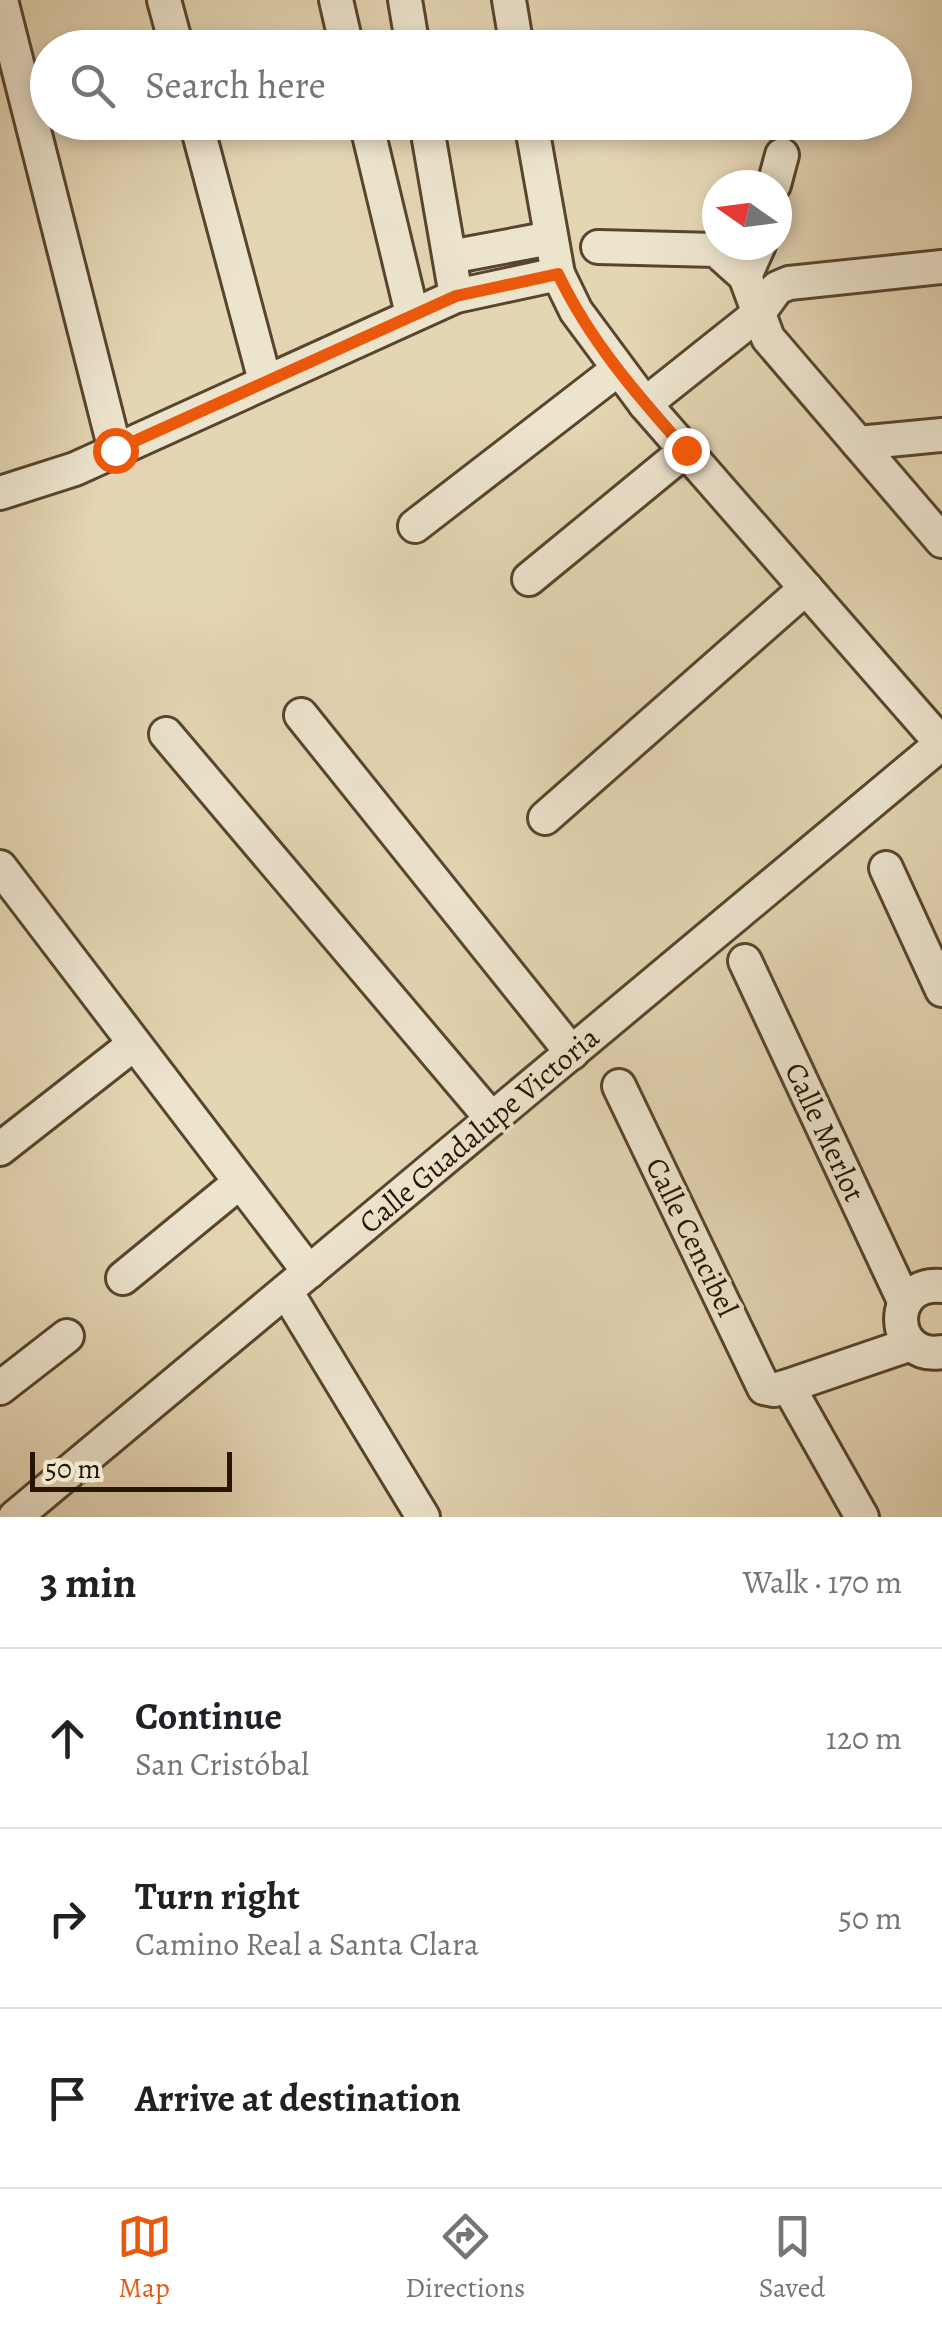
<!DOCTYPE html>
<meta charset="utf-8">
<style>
:root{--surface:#fff;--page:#f2f2f2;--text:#202124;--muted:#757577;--line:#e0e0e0;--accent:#ea580c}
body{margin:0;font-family:Alegreya,serif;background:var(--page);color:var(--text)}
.compass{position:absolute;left:702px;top:170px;width:90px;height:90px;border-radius:50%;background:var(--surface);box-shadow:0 5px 15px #0003;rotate:284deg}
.scale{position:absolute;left:30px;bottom:25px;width:202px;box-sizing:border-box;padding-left:10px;border:5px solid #281500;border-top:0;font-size:28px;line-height:35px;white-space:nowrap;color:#281500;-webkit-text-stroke:8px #ede4ce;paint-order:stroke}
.stop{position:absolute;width:30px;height:30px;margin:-22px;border:8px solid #ea580c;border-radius:50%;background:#fff}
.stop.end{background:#ea580c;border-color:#fff;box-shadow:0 2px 10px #0008}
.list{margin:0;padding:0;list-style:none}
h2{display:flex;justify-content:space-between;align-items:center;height:130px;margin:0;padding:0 40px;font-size:42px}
h2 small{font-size:32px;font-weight:400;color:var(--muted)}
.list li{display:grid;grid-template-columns:65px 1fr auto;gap:30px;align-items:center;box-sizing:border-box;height:180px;padding:0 40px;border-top:2px solid var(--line)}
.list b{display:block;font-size:38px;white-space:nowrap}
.list p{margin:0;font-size:32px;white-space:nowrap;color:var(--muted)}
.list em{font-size:32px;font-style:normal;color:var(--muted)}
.icon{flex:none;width:55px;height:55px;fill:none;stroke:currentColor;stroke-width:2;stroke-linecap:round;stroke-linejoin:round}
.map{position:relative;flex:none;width:942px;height:1517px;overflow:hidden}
.search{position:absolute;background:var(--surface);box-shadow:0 5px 15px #0003;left:30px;right:30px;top:30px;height:110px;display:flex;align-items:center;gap:25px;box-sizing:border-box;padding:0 35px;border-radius:55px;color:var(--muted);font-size:38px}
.sheet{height:670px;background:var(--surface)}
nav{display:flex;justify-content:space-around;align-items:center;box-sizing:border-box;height:140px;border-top:2px solid var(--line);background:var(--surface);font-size:28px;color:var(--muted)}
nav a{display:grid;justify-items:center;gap:5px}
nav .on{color:var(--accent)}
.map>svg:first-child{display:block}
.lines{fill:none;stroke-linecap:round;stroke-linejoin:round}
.minor-casing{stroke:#57452d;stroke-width:38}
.minor{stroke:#ede4ce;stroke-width:32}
.route{stroke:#ea580c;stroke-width:12}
.labels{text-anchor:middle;stroke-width:8;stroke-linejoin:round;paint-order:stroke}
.street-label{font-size:30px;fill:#281500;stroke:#ede4ce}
</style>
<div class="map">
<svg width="942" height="1517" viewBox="0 0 942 1517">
<rect width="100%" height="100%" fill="#e4d5b3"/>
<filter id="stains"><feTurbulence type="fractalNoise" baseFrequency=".002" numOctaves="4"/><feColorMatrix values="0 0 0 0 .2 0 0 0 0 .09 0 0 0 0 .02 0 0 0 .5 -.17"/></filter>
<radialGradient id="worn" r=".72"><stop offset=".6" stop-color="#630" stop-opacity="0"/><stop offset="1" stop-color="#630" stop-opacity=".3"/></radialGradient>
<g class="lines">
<defs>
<g id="minor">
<polyline points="1,0 115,450"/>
<polyline points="164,0 177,48"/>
<polyline points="336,0 347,48"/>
<polyline points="405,0 413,48"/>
<polyline points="509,0 517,48"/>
<polyline points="196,122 265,381"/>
<polyline points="366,122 412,314"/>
<polyline points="426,122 456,296"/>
<polyline points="531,122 558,274 576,311 645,404 942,744"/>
<polyline points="774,185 782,155"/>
<polyline points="598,247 716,250 745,276 768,338 942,541"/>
<polyline points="450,257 551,238"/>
<polyline points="745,276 759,245"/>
<polyline points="645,404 758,314 777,288 789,283 942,267"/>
<polyline points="858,443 942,435"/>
<polyline points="0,493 75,469 456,296 558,274"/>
<polyline points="415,526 617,370"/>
<polyline points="529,579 686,450"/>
<polyline points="301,715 572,1053"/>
<polyline points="166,734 492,1119"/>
<polyline points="545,818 806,588"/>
<polyline points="0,867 309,1272"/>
<polyline points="886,868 942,990"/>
<polyline points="745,961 905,1303"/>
<polyline points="619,1086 764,1388 774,1390 788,1386 911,1344"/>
<polyline points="0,1149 134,1044"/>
<polyline points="123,1278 240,1182"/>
<path d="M942 1286C885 1281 890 1361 942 1352"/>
<polyline points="286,1291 423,1517"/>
<polyline points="788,1386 862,1517"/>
<polyline points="0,1388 67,1336"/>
<polyline points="15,1517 942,743"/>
</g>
</defs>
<use href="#minor" class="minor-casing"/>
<use href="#minor" class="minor"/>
</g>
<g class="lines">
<path class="route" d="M115 450 456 296 558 274C590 341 637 395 686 450"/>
</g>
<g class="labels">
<g class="street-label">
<text transform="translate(479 1130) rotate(-40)" y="10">Calle Guadalupe Victoria</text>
<text transform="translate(825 1132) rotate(65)" y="10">Calle Merlot</text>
<text transform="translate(692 1237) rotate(64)" y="10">Calle Cencibel</text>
</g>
</g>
<rect width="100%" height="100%" filter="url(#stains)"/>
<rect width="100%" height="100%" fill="url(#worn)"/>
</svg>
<svg class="compass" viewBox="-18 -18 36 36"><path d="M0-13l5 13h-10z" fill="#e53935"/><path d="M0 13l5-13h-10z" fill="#757577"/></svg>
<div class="scale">50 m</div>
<div class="stop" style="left:115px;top:450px"></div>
<div class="stop end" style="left:686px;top:450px"></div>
<div class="search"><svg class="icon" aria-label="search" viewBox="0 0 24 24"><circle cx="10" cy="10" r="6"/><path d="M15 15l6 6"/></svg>Search here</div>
</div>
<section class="sheet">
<h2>3 min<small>Walk · 170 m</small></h2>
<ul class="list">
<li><svg class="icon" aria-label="ahead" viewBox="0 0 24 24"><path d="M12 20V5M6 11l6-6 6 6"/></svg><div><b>Continue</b><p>San Cristóbal</p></div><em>120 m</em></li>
<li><svg class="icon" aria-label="right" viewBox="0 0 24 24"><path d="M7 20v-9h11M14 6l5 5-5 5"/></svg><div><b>Turn right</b><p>Camino Real a Santa Clara</p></div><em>50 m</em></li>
<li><svg class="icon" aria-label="arrive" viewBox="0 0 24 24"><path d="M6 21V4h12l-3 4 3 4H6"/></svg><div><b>Arrive at destination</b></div></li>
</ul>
</section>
<nav>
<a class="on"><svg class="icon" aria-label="map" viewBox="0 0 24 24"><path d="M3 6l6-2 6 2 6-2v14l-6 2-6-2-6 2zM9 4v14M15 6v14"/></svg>Map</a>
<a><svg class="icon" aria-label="directions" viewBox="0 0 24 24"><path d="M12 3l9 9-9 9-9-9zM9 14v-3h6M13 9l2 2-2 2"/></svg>Directions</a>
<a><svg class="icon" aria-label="saved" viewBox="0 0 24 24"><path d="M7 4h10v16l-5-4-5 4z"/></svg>Saved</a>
</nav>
